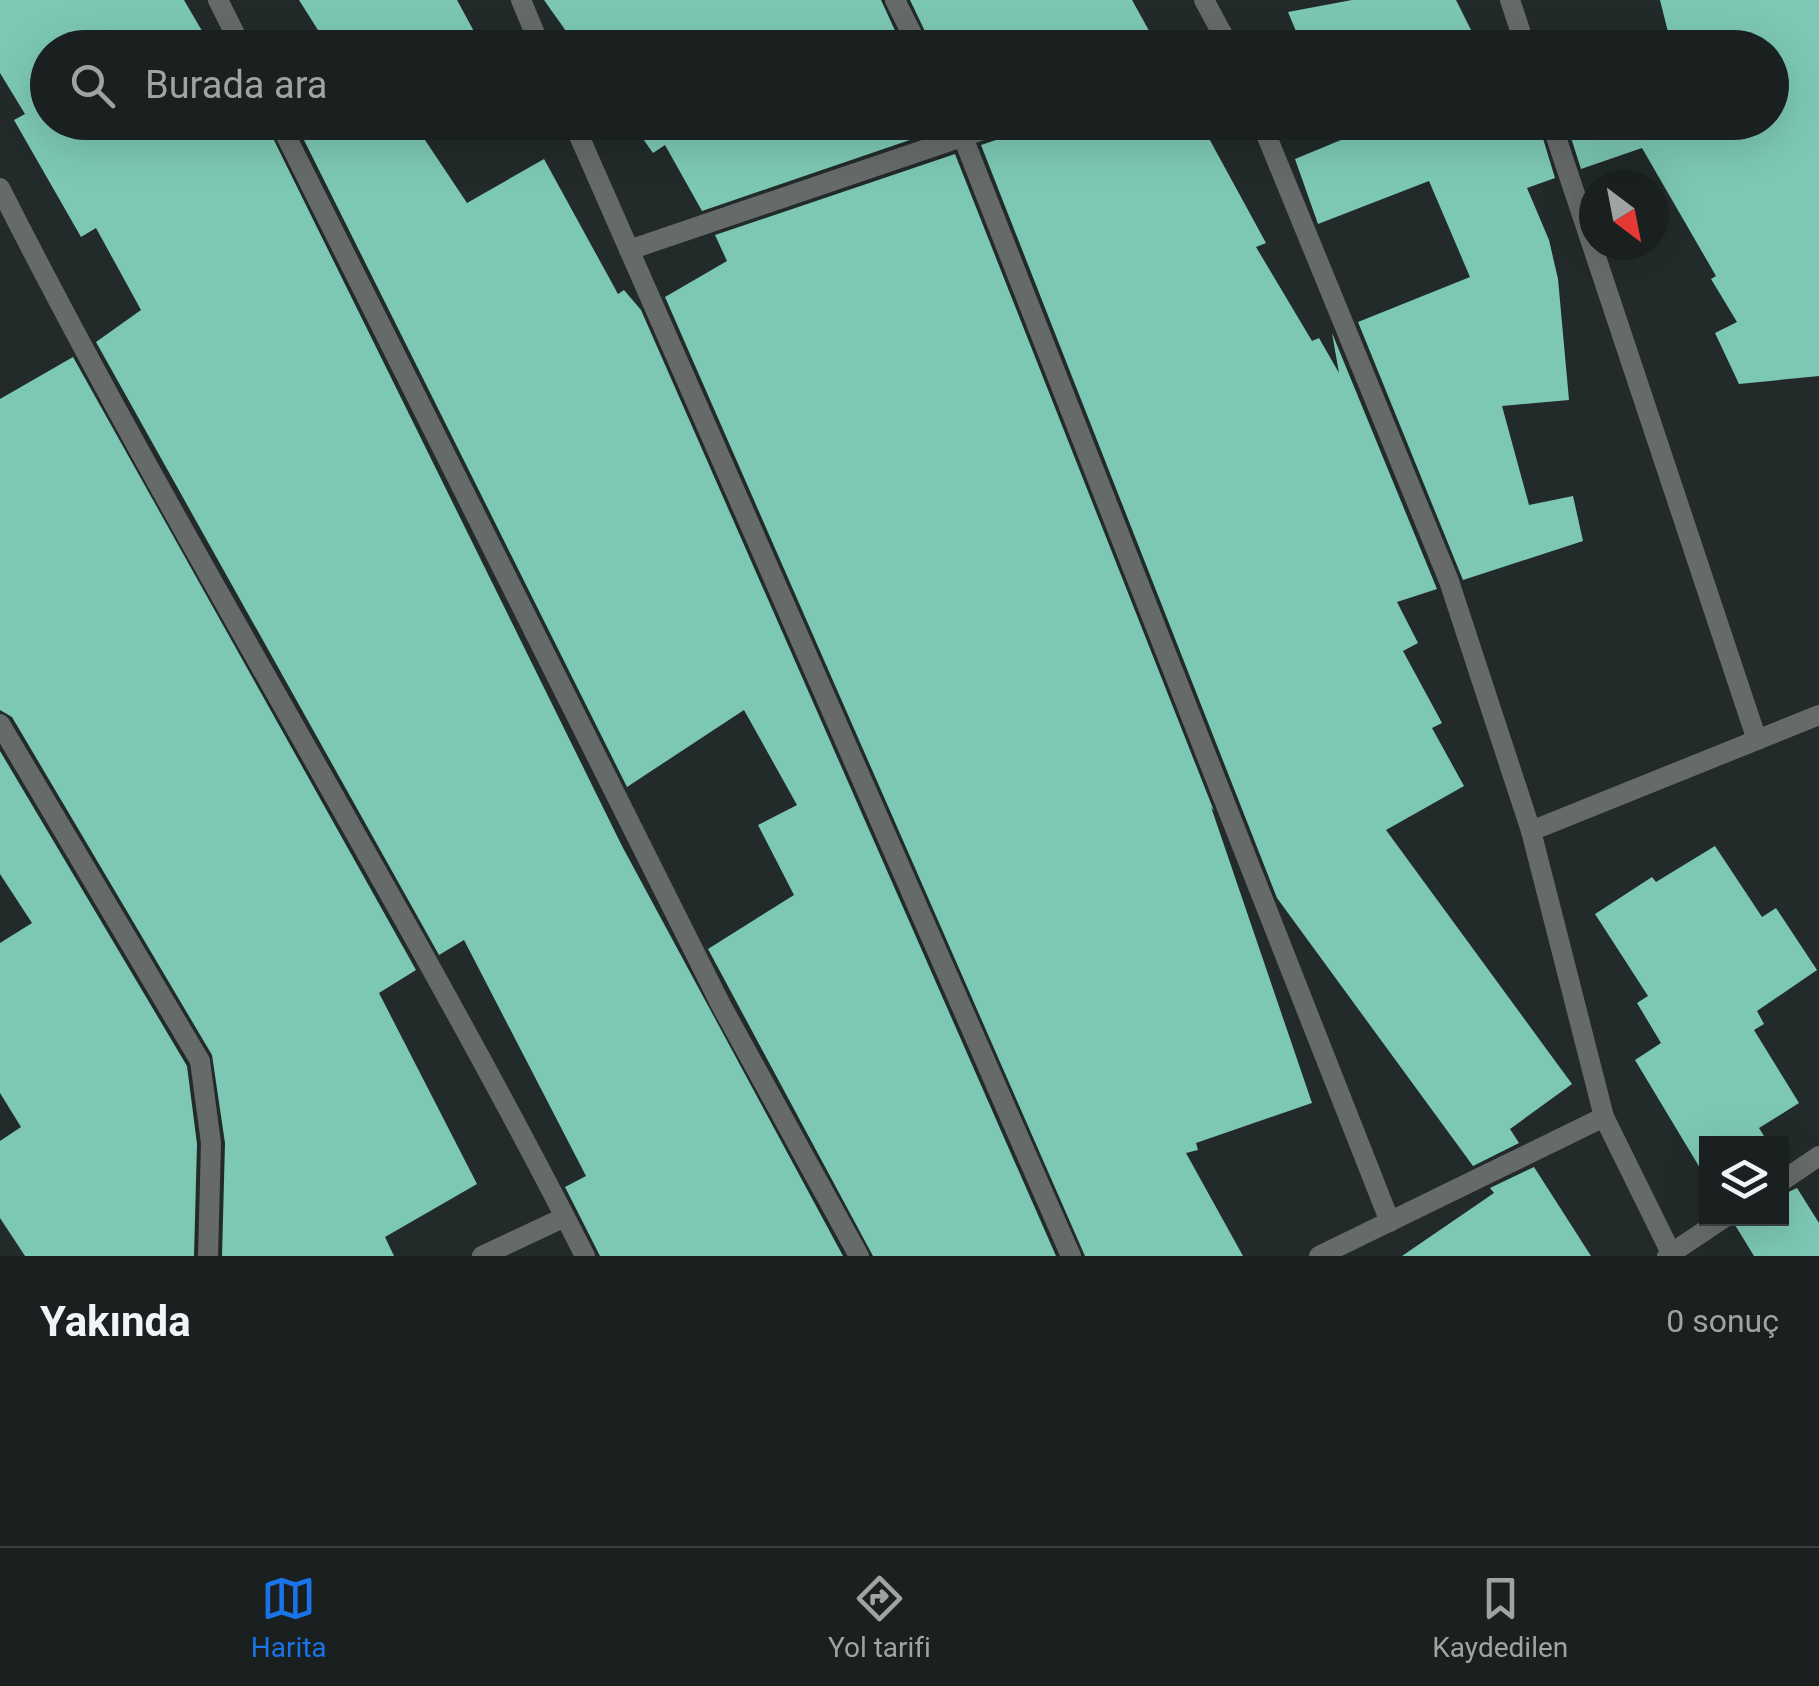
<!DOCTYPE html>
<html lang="tr">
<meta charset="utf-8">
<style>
:root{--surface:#1a201f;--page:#232828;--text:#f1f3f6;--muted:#9fa3a4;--line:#383e3d;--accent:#1a73e8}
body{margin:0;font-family:Roboto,sans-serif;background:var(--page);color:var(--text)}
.controls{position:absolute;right:30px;bottom:30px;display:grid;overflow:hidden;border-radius:0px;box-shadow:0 10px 40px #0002}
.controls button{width:90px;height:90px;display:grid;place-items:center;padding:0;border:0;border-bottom:2px solid var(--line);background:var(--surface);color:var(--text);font:50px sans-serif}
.compass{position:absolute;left:1579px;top:170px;width:90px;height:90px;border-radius:50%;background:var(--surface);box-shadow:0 10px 40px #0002;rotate:148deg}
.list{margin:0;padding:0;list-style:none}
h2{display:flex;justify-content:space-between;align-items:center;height:130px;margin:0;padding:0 40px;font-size:42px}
h2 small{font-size:32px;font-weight:400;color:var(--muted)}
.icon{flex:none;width:55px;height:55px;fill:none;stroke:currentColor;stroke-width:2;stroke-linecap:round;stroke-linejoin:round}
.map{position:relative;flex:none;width:1819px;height:1256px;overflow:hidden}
.search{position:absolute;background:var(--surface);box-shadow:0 10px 40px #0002;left:30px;right:30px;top:30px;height:110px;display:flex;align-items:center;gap:25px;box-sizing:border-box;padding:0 35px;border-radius:55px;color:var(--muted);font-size:38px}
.sheet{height:290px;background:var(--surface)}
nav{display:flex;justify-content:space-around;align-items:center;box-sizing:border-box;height:140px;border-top:2px solid var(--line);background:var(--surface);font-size:28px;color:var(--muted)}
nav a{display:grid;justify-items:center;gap:5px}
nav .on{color:var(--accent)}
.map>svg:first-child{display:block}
.building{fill:#7cc8b4}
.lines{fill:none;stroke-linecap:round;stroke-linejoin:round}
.minor{stroke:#666b69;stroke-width:20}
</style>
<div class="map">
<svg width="1819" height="1256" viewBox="0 0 1819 1256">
<rect width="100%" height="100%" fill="#222b29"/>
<g class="building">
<polygon points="0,0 184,0 212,48 48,48 48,122 265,122 622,846 843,1256 600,1256 565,1187 586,1176 464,940 439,955 96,342 141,310 96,228 81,237 14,120 25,114 0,73"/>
<polygon points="299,0 457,0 483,48 308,48 323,38"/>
<polygon points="544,0 881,0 903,48 578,48"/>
<polygon points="910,0 1132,0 1152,36 1133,48 933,48"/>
<polygon points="1352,0 1456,0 1480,48 1303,48 1288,12"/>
<polygon points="1660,0 1819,0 1819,376 1739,384 1715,333 1737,322 1711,279 1716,276 1642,148 1581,169 1566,122 1772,122 1772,48 1672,48"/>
<polygon points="295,122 413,122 467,203 544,159 618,294 624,290 641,310 1056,1256 873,1256 708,949 794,895 758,825 797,805 744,710 627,787"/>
<polygon points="631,122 944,122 945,128 702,211 665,145 653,153"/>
<polygon points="1019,122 1200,122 1266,243 1256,247 1312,341 1319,338 1339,373 1332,333 1437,589 1397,602 1418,643 1403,651 1442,723 1432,728 1464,786 1386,830 1572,1084 1510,1129 1519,1143 1473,1166 1277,898 981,145 1011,135"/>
<polygon points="1334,122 1538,122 1555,178 1527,188 1549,240 1558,279 1569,400 1502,406 1529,505 1573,496 1583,541 1463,580 1358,322 1470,277 1429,181 1318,224 1295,159 1341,140"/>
<polygon points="955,154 1214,811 1211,807 1312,1103 1196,1143 1198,1150 1186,1153 1243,1256 1085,1256 665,297 727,261 715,235"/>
<polygon points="73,357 416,970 379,993 477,1184 385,1237 394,1256 222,1256 225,1143 212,1055 12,717 0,710 0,399"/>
<polygon points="0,751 187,1066 197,1144 194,1256 25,1256 0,1218 0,1141 21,1127 0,1093 0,943 32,923 0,874"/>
<polygon points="1715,846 1762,917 1776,908 1817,970 1757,1011 1764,1024 1754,1030 1799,1103 1759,1128 1769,1144 1706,1144 1706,1178 1635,1060 1661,1043 1637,1003 1648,996 1595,914 1652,877 1656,882"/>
<polygon points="1534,1167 1591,1256 1402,1256 1494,1193 1490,1188"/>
<polygon points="1797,1188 1819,1223 1819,1256 1754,1256 1735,1225 1738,1218 1782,1218 1782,1195"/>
</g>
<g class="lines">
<g class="minor">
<polyline points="218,0 242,48"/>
<polyline points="521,0 541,48"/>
<polyline points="895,0 919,48"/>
<polyline points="1204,0 1230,48"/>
<polyline points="1510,0 1526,48"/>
<polyline points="279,122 721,1005 859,1256"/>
<polyline points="573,122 1071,1256"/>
<polyline points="957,122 1390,1222"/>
<polyline points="1261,122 1449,581 1531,831 1604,1117 1671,1253"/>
<polyline points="1551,122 1757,740"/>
<path d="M0 188C183 550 401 894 585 1256"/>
<polyline points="629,250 1006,122"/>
<polyline points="0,724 200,1061 211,1143 208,1256"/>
<polyline points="1531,831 1819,715"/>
<polyline points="1782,1181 1819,1156"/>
<polyline points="482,1256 565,1217"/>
<polyline points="1319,1256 1604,1117"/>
<polyline points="1667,1256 1724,1218"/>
</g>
</g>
</svg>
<div class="controls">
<button><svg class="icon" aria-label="layers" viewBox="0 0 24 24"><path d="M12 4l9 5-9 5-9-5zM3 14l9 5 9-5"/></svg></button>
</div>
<svg class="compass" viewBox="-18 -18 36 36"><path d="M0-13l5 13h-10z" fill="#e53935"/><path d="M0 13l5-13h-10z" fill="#9fa3a4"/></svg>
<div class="search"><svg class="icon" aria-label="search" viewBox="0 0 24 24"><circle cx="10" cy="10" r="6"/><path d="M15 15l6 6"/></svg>Burada ara</div>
</div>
<section class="sheet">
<h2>Yakında<small>0 sonuç</small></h2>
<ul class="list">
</ul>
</section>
<nav>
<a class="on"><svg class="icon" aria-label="map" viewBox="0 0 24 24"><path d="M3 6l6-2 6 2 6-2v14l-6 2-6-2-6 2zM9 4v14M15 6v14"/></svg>Harita</a>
<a><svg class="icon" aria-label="directions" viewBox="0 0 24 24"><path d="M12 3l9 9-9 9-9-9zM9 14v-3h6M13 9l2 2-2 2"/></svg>Yol tarifi</a>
<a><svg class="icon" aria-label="saved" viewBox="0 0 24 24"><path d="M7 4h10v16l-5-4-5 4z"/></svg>Kaydedilen</a>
</nav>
